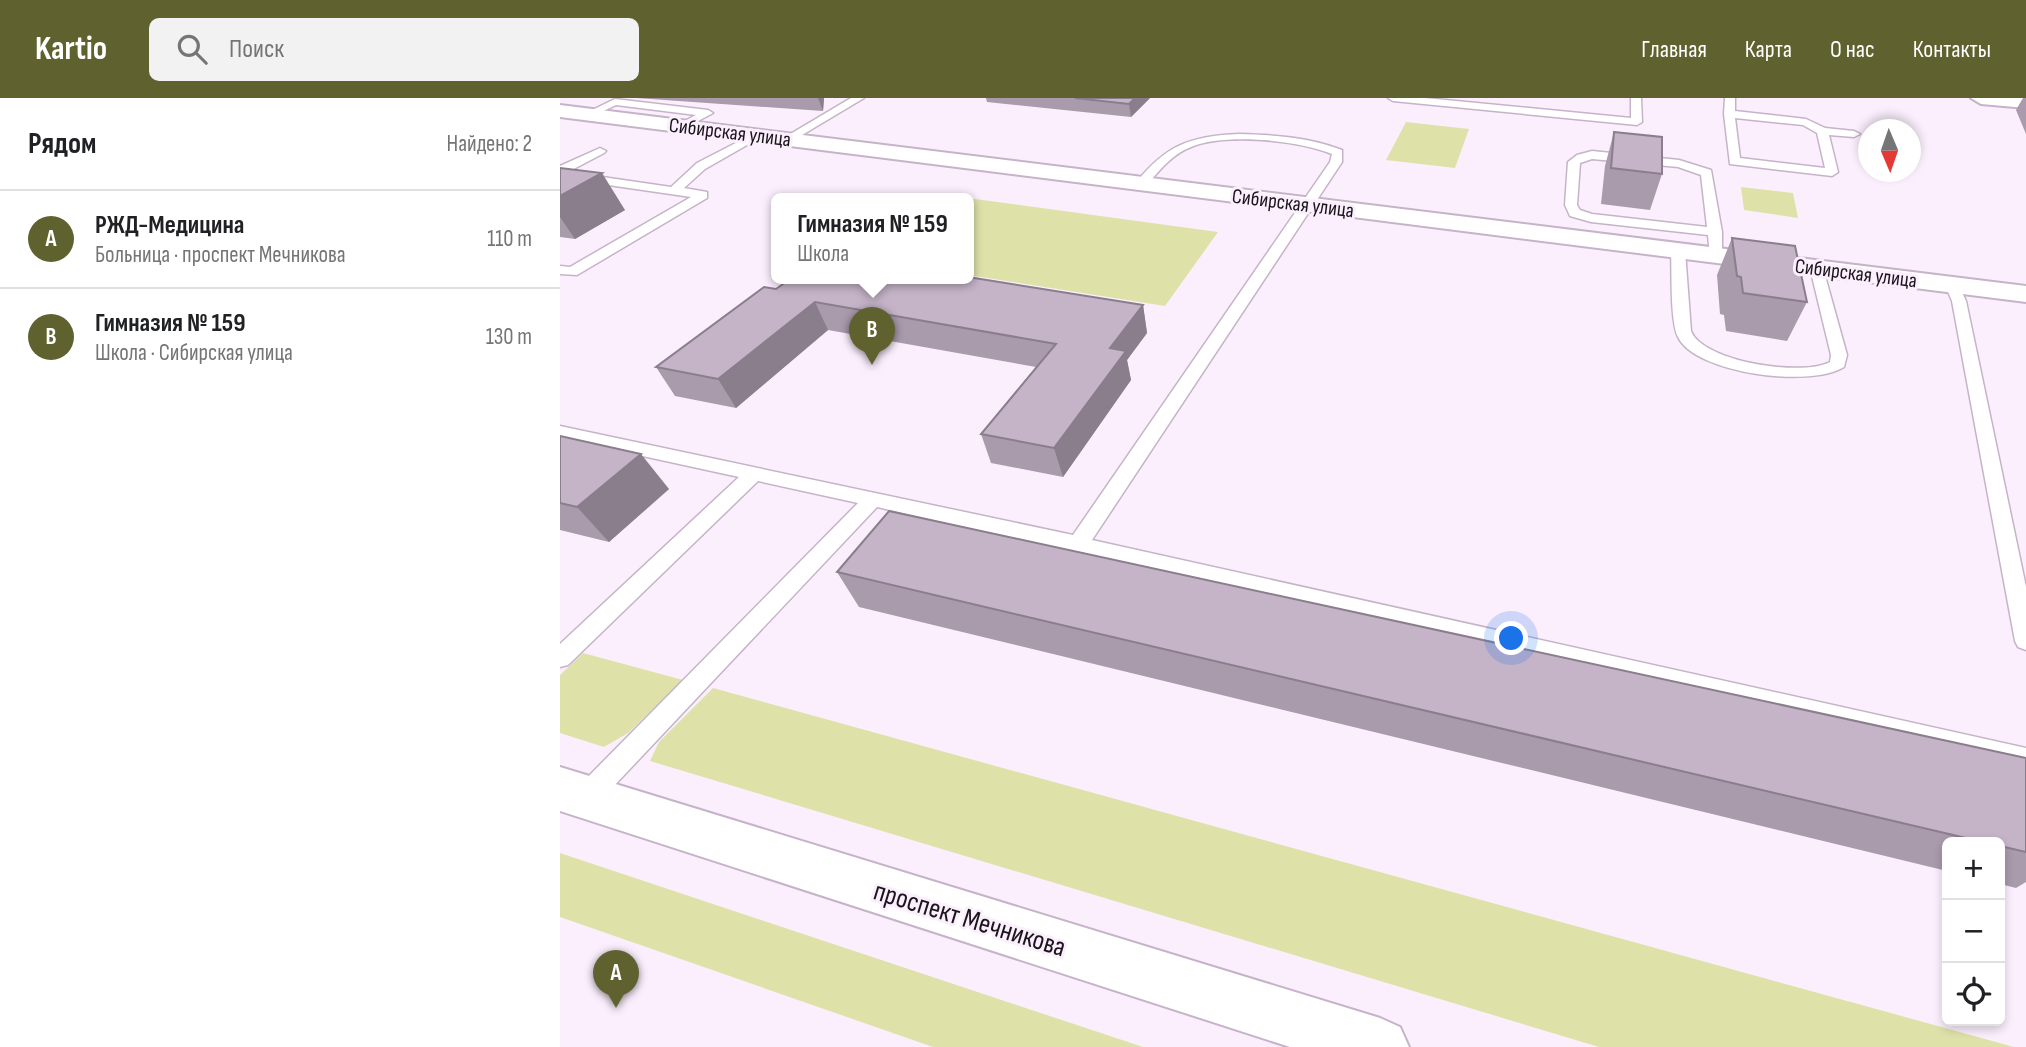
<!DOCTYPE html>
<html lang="ru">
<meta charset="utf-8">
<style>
:root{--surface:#fff;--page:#f2f2f2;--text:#202124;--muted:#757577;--line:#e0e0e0;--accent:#5f612e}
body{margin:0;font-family:"Sofia Sans Condensed",sans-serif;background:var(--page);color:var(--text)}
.controls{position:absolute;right:21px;bottom:21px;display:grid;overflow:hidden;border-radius:10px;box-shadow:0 4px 10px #0003}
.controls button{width:63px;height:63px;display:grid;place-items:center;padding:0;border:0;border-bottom:2px solid var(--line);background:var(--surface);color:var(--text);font:35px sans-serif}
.compass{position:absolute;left:1298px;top:21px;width:63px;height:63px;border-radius:50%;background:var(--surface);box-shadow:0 4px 10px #0003;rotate:178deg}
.you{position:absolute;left:952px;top:541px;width:24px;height:24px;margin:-18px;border:5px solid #fff;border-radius:50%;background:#1a73e8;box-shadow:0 0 0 10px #1a73e833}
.badge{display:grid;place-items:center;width:46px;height:46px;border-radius:50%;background:var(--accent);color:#fff;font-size:23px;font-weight:700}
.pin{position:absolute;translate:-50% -58px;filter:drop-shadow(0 2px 4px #0008)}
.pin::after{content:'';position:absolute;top:37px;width:24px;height:21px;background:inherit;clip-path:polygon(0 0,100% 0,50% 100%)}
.popup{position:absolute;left:211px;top:95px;width:203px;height:91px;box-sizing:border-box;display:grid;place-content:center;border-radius:10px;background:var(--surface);filter:drop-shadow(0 2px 5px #0005);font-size:23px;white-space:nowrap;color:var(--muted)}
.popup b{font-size:26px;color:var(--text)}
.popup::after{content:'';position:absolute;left:50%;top:100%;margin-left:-14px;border:14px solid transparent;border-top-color:var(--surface)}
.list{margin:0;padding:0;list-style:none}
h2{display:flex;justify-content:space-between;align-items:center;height:91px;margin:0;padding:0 28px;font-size:30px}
h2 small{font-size:23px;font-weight:400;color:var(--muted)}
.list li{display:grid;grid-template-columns:46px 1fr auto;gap:21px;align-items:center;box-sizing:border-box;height:98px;padding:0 28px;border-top:2px solid var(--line)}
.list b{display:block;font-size:26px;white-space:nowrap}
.list p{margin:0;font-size:23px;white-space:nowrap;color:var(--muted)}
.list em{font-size:23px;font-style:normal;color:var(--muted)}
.icon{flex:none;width:38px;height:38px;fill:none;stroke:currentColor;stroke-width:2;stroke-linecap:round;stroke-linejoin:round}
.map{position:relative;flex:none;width:1466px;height:949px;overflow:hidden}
header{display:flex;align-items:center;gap:42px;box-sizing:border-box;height:98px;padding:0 35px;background:var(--accent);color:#fff}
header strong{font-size:33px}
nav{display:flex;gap:38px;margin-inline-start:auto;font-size:24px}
.search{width:490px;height:63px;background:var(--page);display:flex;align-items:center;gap:18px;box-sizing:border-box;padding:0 24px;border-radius:10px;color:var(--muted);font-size:26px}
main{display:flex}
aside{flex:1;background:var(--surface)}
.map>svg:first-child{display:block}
.green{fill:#dee2a9}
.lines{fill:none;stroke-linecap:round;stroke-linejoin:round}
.lane-casing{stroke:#c6b3c9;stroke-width:3}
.street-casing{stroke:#c6b3c9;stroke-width:4}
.secondary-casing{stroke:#c6b3c9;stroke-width:4}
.lane{fill:#fff;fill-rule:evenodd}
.street{fill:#fff;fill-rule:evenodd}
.secondary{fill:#fff;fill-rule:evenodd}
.wall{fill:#a99aac}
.shaded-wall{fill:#8a7d8c}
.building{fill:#c5b3c8;stroke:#8a7d8c;stroke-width:2}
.labels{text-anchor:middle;stroke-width:6;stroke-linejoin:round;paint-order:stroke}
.far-street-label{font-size:21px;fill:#1a141b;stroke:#fbeffd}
.near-street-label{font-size:28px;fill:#1a141b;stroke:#fbeffd}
</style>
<header>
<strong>Kartio</strong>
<div class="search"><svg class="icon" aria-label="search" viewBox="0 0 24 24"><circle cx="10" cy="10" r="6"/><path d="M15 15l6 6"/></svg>Поиск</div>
<nav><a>Главная</a><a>Карта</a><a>О нас</a><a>Контакты</a></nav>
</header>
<main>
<aside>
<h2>Рядом<small>Найдено: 2</small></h2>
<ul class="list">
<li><span class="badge">A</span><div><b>РЖД-Медицина</b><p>Больница · проспект Мечникова</p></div><em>110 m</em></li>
<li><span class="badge">B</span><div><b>Гимназия № 159</b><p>Школа · Сибирская улица</p></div><em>130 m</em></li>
</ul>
</aside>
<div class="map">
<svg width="1466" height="949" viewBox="0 0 1466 949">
<rect width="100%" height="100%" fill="#fbeffd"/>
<g class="green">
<polygon points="846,24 909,31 895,70 826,62"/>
<polygon points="1181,89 1233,95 1238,120 1184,112"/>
<polygon points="400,99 658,134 605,208 408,177 408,101 398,101"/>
<polygon points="23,555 123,582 68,635 44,649 0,635 0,577"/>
<polygon points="153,590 1454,949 1039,949 90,663 99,644"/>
<polygon points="0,755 583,949 373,949 0,819"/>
</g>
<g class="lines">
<defs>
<g id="lane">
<polygon points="291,0 304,0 232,43 222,41"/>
<polygon points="828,0 865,0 1071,20 1071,0 1081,0 1082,24 1077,27 833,3"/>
<path d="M1165 0H1175V13L1246 21 1265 30 1294 33 1300 36 1294 39 1269 37 1278 74 1272 78 1170 66 1164 16ZM1175 20 1243 27 1257 35 1265 70 1180 60Z"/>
<polygon points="55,1 148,12 153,15 123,31 119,30 119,26 136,17 56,7 33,18 24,16"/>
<polygon points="197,34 203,37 201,39 145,71 124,90 147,94 147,100 17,177 0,176 0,168 10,169 131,99 0,80 0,68 40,50 46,53 44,55 8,74 111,89 137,65"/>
<path d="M679 36C714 37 749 39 782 52V64L532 442 1466 650V672L317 409 35 708 26 711 17 708 13 699 17 690 298 405 198 383 8 567 0 569V546L179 379 0 340V328L513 437 770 64 772 56C738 42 665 35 631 49 612 56 598 74 585 89H577L575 86C606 47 630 38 679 36Z"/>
<path d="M1032 53 1119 62 1151 72 1162 134V161L1157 162 1150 158 1148 137 1031 124 1010 118 1005 107 1008 64 1017 57ZM1032 61 1118 69 1141 77 1147 129 1032 116 1020 112 1017 107 1020 65Z"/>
<path d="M1118 149 1125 153 1131 233C1143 264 1243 279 1270 264L1271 257 1250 170 1257 166 1262 167 1287 257 1284 269C1251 290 1136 276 1118 239 1110 224 1112 172 1111 153Z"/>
<polygon points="1392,183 1397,184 1406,203 1466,489 1466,552 1458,549 1455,543 1392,203 1385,187"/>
</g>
<polygon id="street" points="0,7 1466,188 1466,204 0,19"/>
<g id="secondary">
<polygon points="1411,0 1466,0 1466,10 1421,6"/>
<polygon points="0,669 820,920 840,929 849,949 730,949 0,713"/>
</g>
</defs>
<use href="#lane" class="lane-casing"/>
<use href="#street" class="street-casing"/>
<use href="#secondary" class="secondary-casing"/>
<use href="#lane" class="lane"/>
<use href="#street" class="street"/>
<use href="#secondary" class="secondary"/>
</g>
<g class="wall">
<polygon points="76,0 264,0 263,13"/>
<polygon points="426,0 590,0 571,19 427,4"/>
<polygon points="1463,0 1466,0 1466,36 1456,12"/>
<polygon points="1054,34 1102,76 1090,112 1041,106 1045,68"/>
<polygon points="0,70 65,112 15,141 0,139"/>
<polygon points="1172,140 1247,204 1227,243 1166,233 1164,217 1160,216 1157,177"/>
<polygon points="216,191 583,207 587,235 567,262 571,282 503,379 431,365 421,336 476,269 268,232 176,310 115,298 96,269"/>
<polygon points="0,338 109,391 49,444 0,432"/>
<polygon points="277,474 1466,660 1466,784 1456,790 1440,786 1440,744 1387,744 1387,773 299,509"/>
</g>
<g class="shaded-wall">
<polygon points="258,0 264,0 263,13"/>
<polygon points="575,0 590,0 571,19 569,6"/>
<polygon points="42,75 65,112 15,141 0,119 0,98"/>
<polygon points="255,204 268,232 176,310 158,281"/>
<polygon points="583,207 587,235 567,262 571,282 503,379 494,350 550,250"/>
<polygon points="81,356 109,391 49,444 17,409"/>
</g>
<g class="building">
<polygon points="515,0 575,0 569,6"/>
<polygon points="1054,34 1102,39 1102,76 1051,70"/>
<polygon points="0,70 42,75 0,98"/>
<polygon points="1172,140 1235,148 1247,204 1183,195 1181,179 1177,178"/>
<polygon points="408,179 583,207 550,250 566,253 494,350 421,336 496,246 255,204 158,281 96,269 204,189 216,191 230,181 408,181"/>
<polygon points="0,338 81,356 17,409 0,405"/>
<polygon points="329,413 1466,660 1466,754 1440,748 1440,744 1422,744 1410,741 277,474"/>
</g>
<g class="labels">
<g class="far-street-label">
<text transform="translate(170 34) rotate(7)" y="7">Сибирская улица</text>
<text transform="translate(733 105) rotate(7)" y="7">Сибирская улица</text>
<text transform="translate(1296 175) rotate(7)" y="7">Сибирская улица</text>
</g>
<g class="near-street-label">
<text transform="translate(410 820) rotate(17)" y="10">проспект Мечникова</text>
</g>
</g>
</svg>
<div class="controls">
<button>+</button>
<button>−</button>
<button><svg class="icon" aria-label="locate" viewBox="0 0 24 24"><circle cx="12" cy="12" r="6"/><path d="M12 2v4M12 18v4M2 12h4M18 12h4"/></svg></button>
</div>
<svg class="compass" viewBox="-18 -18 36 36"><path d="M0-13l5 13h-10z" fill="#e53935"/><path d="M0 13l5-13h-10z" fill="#757577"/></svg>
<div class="you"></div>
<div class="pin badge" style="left:56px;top:910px">A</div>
<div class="pin badge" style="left:312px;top:267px">B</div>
<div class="popup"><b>Гимназия № 159</b>Школа</div>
</div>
</main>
